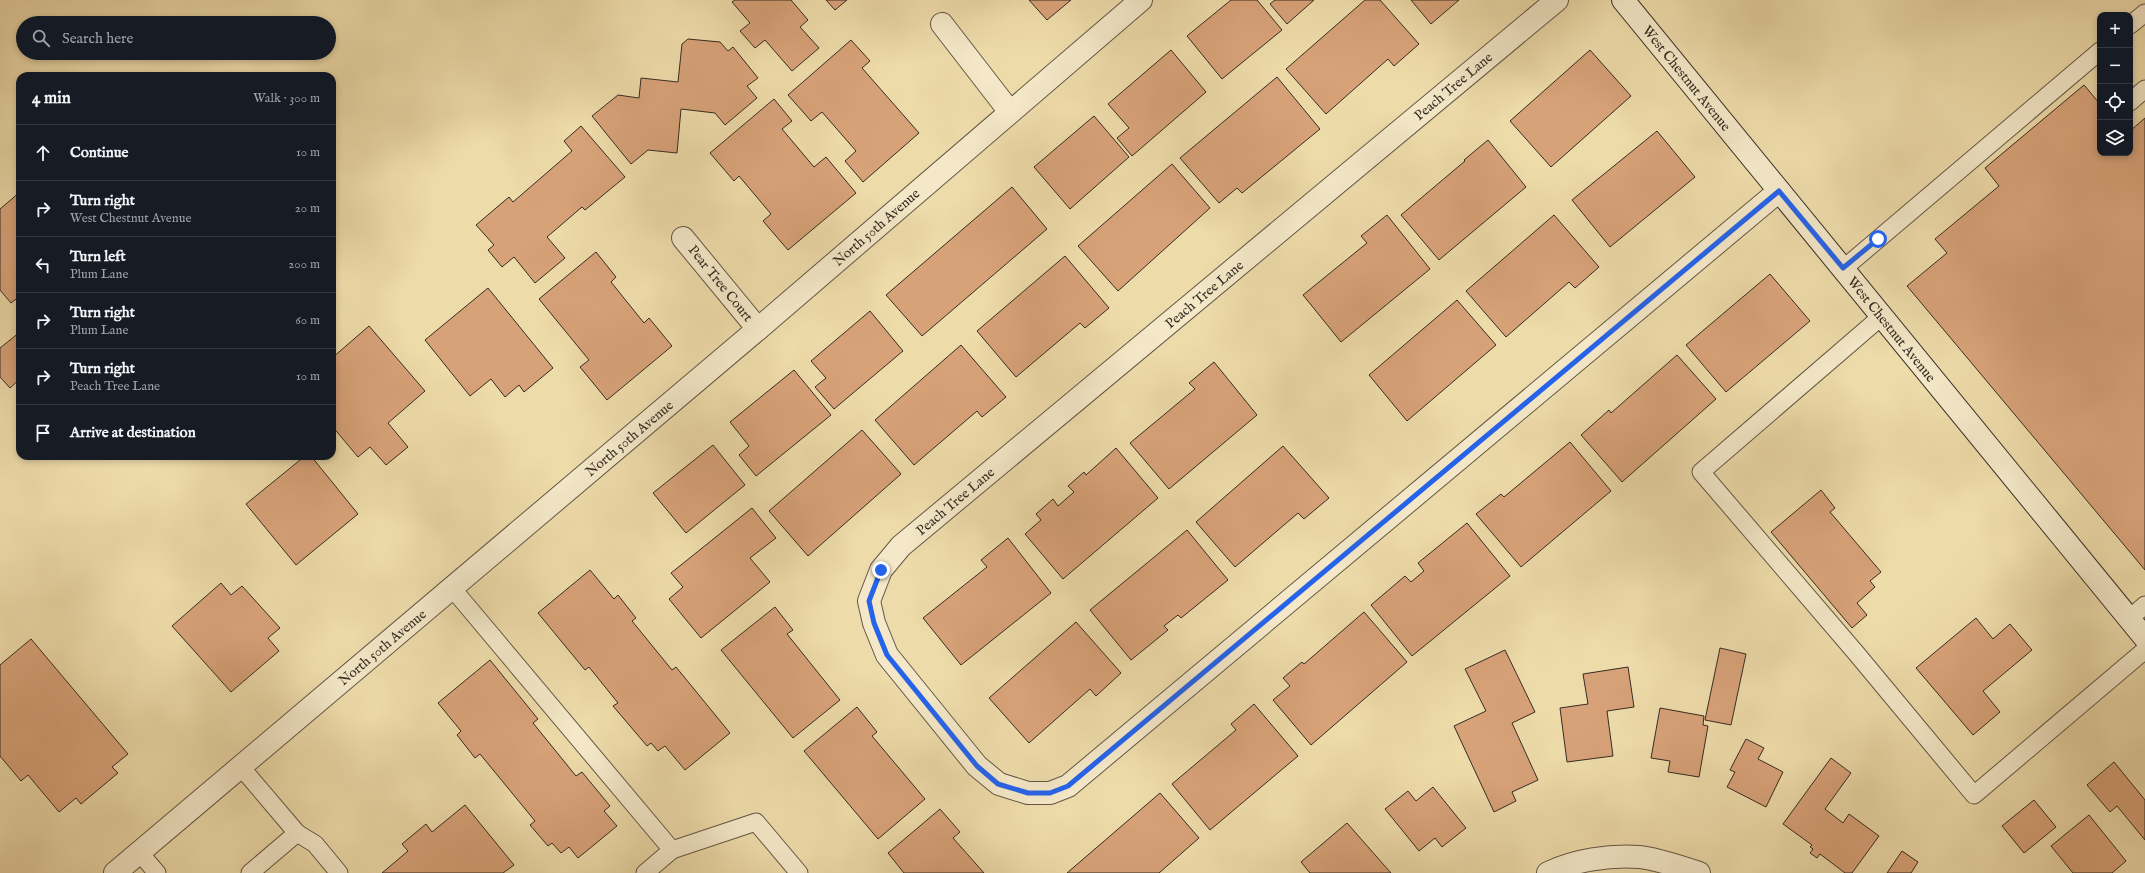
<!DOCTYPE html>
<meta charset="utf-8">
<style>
:root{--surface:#171b24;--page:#20242c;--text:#f1f3f6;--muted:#9ea1a6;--line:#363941}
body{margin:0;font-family:"IM FELL English",serif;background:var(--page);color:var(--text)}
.controls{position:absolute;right:12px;top:12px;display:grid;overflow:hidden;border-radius:8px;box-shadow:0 2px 6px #0003}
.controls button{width:36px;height:36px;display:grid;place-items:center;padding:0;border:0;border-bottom:1px solid var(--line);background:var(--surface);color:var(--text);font:20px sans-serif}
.stop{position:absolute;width:12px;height:12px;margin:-9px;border:3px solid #2563eb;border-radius:50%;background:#fff}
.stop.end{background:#2563eb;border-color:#fff;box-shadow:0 1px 4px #0008}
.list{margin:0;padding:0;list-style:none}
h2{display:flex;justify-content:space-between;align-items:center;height:52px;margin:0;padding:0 16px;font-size:17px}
h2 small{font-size:13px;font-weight:400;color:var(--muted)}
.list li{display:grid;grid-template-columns:26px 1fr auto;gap:12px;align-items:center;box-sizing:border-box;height:56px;padding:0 16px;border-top:1px solid var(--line)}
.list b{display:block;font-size:15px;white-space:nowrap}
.list p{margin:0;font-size:13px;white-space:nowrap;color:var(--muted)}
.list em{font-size:13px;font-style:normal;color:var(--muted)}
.icon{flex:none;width:22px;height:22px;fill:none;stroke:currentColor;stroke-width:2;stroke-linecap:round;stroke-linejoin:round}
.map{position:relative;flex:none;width:2145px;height:873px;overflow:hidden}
.search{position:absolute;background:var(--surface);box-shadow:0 2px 6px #0003;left:16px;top:16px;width:320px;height:44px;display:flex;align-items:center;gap:10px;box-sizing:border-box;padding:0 14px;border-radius:22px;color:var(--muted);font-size:15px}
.panel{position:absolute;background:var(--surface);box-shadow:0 2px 6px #0003;left:16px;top:72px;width:320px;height:388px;border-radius:12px}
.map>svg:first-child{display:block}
.building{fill:#d8a279;stroke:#352c23}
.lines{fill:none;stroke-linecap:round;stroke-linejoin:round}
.lane-casing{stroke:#635845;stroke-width:19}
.street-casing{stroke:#635845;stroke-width:24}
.secondary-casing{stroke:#352c23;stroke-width:24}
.lane{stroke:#f4e8c8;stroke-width:17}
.street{stroke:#f4e8c8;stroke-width:22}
.secondary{stroke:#f4e8c8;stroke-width:22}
.route{stroke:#2563eb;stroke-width:5}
.labels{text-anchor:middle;stroke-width:3;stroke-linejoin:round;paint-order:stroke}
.street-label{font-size:14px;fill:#352c23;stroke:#f4e8c8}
</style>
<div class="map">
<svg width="2145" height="873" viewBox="0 0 2145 873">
<rect width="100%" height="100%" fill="#eedbaa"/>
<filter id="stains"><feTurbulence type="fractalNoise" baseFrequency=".005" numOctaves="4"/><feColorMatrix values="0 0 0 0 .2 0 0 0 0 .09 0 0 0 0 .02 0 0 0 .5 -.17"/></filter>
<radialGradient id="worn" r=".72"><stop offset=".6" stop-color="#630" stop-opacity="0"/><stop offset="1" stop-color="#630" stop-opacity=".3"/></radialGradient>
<g class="building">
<polygon points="735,0 791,0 808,20 800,27 819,48 792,71 765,40 755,48 740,31 750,23 732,2"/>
<polygon points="826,0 847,0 835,10"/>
<polygon points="1029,0 1071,0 1047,20"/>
<polygon points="1231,0 1257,0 1282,30 1222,79 1187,36"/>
<polygon points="1275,0 1314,0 1287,24 1270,4"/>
<polygon points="1365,0 1380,0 1419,44 1394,66 1388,59 1326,114 1286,69"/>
<polygon points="1411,0 1459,0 1431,24"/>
<polygon points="688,39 720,42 728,51 733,47 758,78 747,86 757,98 725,125 715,113 681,109 677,153 648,150 631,164 592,116 618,95 639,98 641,78 678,82 682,44"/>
<polygon points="851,40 870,61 862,68 919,133 863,182 845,161 856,151 822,112 811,121 788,95"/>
<polygon points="1171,50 1206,92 1132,156 1117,138 1129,128 1108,104"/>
<polygon points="1590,50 1631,96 1551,167 1510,121"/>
<polygon points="1277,77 1320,129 1242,193 1237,188 1219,203 1180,158"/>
<polygon points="2084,85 2100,104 2100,153 2130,153 2130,131 2145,118 2145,570 1907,286 1947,253 1935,239 1999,186 1985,168"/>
<polygon points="774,99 792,121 782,129 814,167 826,157 856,193 788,250 763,221 771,214 739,176 734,181 710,153"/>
<polygon points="1094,116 1129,157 1070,209 1034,167"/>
<polygon points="581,126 625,177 585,210 582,207 547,237 565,258 535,283 514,257 502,267 488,250 494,245 476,225 509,197 513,202 572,151 564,141"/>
<polygon points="1657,131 1695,177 1610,247 1572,200"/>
<polygon points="1488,140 1526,187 1439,260 1401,215 1465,161 1464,160"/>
<polygon points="1172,164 1210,208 1118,291 1078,246"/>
<polygon points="1012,187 1047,229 922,336 886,295"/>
<polygon points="20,192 20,296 11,303 0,290 0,209"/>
<polygon points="1387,215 1430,269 1341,342 1303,295 1367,243 1361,236"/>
<polygon points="1554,215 1599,267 1575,288 1569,282 1506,337 1466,291"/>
<polygon points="596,252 616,277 611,282 644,323 649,318 672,346 607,400 580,367 589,360 539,299"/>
<polygon points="1065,256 1109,308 1085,328 1080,323 1016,377 977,331"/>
<polygon points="1770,274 1810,321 1726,392 1686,345"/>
<polygon points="488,288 553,368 524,392 519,385 505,397 491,379 470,396 425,340"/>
<polygon points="1457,300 1496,345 1407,421 1369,375"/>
<polygon points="870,311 903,351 834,409 815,387 826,378 811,361"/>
<polygon points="369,326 425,391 388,423 408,447 386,465 370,447 358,457 332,426 332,358"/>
<polygon points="20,332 20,379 10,388 0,377 0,348"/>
<polygon points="961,345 1006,397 982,417 977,411 914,465 875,420"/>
<polygon points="1677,355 1716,399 1622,482 1581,435 1609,410 1611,413"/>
<polygon points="1214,362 1257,415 1169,489 1130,443 1195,389 1189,383"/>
<polygon points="794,370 831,415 756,476 739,455 749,446 730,422"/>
<polygon points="862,430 901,474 808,556 769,511"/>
<polygon points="1570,442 1611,491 1521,567 1476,514 1501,494 1504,497"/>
<polygon points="713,445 745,485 686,533 653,493"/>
<polygon points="1283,446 1329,498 1304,519 1298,513 1235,567 1196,522"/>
<polygon points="1116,448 1158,498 1063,579 1025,534 1041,520 1036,514 1053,499 1058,506 1074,492 1068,486 1084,472 1086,475"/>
<polygon points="305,456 311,456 358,514 296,565 246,504"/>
<polygon points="1821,490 1835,508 1830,512 1881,572 1870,581 1875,587 1857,603 1867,615 1852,628 1771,532"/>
<polygon points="752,508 776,538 750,558 770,582 701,638 669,599 683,587 671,573"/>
<polygon points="1467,523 1510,576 1412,656 1371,605 1405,576 1411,582 1424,571 1418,563"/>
<polygon points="1187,530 1228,580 1181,618 1178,615 1164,626 1168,630 1131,660 1090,610"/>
<polygon points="1008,538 1051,593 961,665 923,618 987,567 981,560"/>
<polygon points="590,570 614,599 618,595 636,618 632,621 672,670 676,667 730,733 685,770 665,746 658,751 651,743 647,746 613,706 618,703 589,667 585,670 538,613"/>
<polygon points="221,583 231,595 242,586 280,628 268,638 279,651 231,692 172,626"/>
<polygon points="775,607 793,630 787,634 840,700 793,738 721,650"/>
<polygon points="1364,612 1407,662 1311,745 1273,700 1290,686 1283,678 1302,662 1304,664"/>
<polygon points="1976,618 1993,639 2010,624 2032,650 1983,691 2000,712 1973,735 1916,668"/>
<polygon points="1076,622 1121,673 1096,696 1090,689 1029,743 989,698"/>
<polygon points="31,639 128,754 112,767 118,773 81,804 76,798 59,812 28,775 21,781 0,756 0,665"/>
<polygon points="1720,648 1746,654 1731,725 1705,720"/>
<polygon points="1505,650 1535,712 1512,723 1538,780 1512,792 1516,801 1494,812 1454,726 1486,711 1465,669"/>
<polygon points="490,660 538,719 533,723 576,776 582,772 610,806 604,811 617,826 578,858 569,847 561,853 552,843 548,846 530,825 535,821 480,754 475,758 457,735 461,731 438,703"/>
<polygon points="1628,667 1634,707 1607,711 1613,756 1567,762 1560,708 1588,704 1583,674"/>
<polygon points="1254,704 1298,756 1210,830 1172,784 1236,730 1231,724"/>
<polygon points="857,707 877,732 872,736 925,799 878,839 804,751"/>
<polygon points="1660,708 1704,716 1703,725 1708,726 1699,777 1668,772 1670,761 1651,758"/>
<polygon points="1746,739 1764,748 1758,759 1783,772 1766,807 1727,787 1735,772 1730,770"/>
<polygon points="1831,758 1851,773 1825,809 1843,823 1849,814 1879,836 1852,873 1845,873 1820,854 1817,858 1810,853 1813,849 1810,847 1812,845 1783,824"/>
<polygon points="2114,762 2145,800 2145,840 2117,806 2110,812 2087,785"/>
<polygon points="1433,787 1466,828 1442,847 1435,838 1419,851 1385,809 1408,791 1416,801"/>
<polygon points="1160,793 1199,838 1159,873 1067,873"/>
<polygon points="2034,800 2056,827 2024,853 2002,826"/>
<polygon points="465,805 514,865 503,873 382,873 408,851 402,844 426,824 432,832"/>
<polygon points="940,809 960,832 953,838 984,873 904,873 888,853"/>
<polygon points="2089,815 2126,861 2112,873 2073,873 2051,846"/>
<polygon points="1347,823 1391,873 1310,873 1301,862"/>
<polygon points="1902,851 1918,862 1911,873 1887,873"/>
</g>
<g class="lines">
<defs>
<g id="lane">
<polyline points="2130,25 2145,13"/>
<polyline points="2130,102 2145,89"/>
<polyline points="1843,269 2100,51"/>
<polyline points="1882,316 1701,472 1856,653 1974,795 2145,650"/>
<polyline points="452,588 672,850"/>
<polyline points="2129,619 2145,605"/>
<polyline points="241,767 297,833 250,873"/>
<polyline points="297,833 315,844 339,873"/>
<polyline points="139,852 157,873"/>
<polyline points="645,873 672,850 756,822 799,873"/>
</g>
<g id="street">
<polyline points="1557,0 901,546 881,570 869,601 874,623 887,655 977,766 999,784 1028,793 1050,793 1068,786 1779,191"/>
<polyline points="942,24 1010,112"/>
<polyline points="683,238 758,329"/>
<polyline points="115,873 758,329 1141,0"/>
<path d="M1548 873C1575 860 1609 855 1639 857 1654 858 1684 868 1699 873"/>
</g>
<polyline id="secondary" points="1623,0 2145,638"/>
</defs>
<use href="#lane" class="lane-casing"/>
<use href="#street" class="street-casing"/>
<use href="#secondary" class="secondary-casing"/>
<use href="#lane" class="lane"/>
<use href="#street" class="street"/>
<use href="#secondary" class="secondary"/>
</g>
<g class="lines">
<polyline class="route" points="881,570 869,601 874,623 887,655 977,766 998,784 1028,793 1050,793 1068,786 1779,191 1843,268 1878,239"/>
</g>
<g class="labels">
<g class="street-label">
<text transform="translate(1687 78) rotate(51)" y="5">West Chestnut Avenue</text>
<text transform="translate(1453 86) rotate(-40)" y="5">Peach Tree Lane</text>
<text transform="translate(876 227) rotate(-41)" y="5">North 50th Avenue</text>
<text transform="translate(721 283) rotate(51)" y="5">Pear Tree Court</text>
<text transform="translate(1204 294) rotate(-40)" y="5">Peach Tree Lane</text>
<text transform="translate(1892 329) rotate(51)" y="5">West Chestnut Avenue</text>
<text transform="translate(629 438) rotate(-40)" y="5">North 50th Avenue</text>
<text transform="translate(955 501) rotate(-40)" y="5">Peach Tree Lane</text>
<text transform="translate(382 647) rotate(-40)" y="5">North 50th Avenue</text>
</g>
</g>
<rect width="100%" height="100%" filter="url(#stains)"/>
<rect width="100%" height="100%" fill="url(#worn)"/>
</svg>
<div class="controls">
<button>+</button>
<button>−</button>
<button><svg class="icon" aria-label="locate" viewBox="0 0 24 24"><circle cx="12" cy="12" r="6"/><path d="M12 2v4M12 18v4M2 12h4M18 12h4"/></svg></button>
<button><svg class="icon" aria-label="layers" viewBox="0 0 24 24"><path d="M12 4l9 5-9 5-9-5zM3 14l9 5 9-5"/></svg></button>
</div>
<div class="stop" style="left:1878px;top:239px"></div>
<div class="stop end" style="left:881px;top:570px"></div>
<div class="search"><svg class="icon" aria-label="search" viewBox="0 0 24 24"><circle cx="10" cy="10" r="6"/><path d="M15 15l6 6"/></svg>Search here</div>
<section class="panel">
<h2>4 min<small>Walk · 300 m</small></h2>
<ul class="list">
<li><svg class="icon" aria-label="ahead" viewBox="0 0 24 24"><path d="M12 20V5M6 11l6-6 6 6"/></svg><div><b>Continue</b></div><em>10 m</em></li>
<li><svg class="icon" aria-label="right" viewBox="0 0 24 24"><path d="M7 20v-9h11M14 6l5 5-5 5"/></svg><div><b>Turn right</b><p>West Chestnut Avenue</p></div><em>20 m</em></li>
<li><svg class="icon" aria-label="left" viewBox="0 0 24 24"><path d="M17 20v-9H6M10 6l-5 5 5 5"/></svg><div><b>Turn left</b><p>Plum Lane</p></div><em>200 m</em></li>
<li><svg class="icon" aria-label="right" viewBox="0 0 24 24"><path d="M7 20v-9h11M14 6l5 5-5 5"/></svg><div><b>Turn right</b><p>Plum Lane</p></div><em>60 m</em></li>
<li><svg class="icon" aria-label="right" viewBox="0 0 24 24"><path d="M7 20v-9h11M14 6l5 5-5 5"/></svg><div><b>Turn right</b><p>Peach Tree Lane</p></div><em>10 m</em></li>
<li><svg class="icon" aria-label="arrive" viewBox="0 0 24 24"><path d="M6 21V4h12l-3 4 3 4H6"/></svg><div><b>Arrive at destination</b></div></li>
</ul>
</section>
</div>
